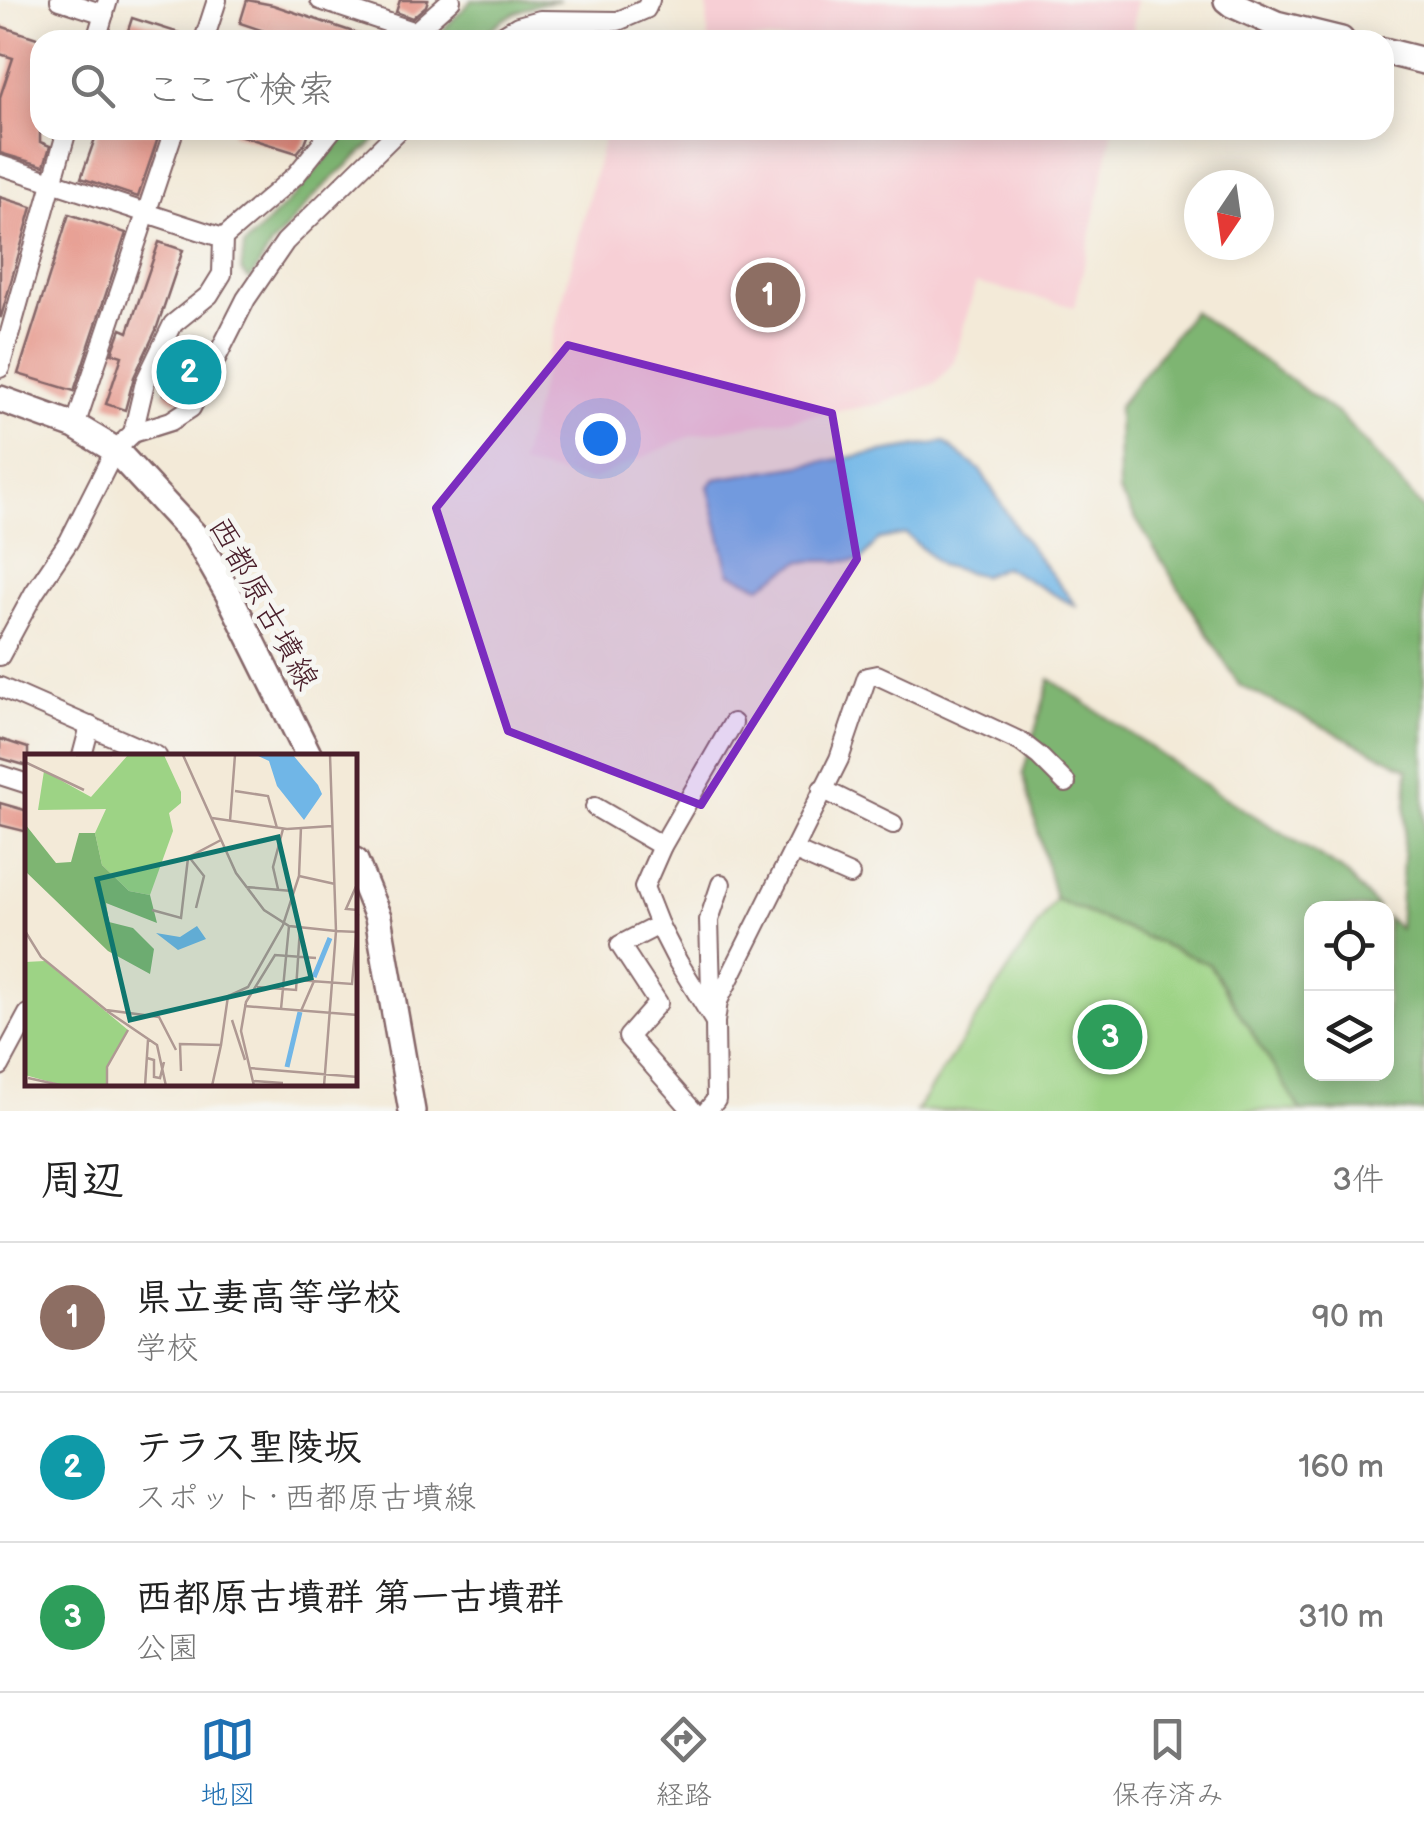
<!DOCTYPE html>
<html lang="ja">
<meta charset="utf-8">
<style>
:root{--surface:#fff;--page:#f6f6f6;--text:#222;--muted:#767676;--line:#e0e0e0;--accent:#1f6fb2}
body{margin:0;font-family:"Balsamiq Sans","Klee One",sans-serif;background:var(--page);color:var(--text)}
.controls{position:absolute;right:30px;bottom:30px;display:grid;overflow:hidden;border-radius:20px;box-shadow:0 5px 25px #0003}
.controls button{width:90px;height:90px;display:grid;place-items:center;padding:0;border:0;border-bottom:2px solid var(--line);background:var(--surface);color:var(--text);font:50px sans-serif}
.compass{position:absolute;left:1184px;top:170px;width:90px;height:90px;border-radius:50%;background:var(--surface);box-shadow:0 5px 25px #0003;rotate:193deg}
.you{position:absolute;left:600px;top:438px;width:35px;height:35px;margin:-25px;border:8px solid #fff;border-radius:50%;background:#1a73e8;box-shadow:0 0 0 15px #1a73e833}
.badge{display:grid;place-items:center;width:65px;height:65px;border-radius:50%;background:var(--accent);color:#fff;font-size:32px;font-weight:700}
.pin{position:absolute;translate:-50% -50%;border:5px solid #fff;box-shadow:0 2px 10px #0006}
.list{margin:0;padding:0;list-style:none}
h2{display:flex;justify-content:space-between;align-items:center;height:130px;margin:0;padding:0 40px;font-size:42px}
h2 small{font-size:32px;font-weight:400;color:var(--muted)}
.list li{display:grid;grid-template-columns:65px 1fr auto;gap:30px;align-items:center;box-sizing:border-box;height:150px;padding:0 40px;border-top:2px solid var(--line)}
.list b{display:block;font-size:38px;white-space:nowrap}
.list p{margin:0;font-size:32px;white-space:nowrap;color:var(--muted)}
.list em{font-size:32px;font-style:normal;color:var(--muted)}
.icon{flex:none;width:55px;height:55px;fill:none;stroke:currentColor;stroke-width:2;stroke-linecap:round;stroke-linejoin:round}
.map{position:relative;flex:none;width:1424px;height:1111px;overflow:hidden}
.search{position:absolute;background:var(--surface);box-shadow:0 5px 25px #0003;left:30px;right:30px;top:30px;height:110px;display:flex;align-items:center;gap:25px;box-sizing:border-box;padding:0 35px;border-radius:30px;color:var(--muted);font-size:38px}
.sheet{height:580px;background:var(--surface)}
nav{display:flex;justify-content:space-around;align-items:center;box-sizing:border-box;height:140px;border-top:2px solid var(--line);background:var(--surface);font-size:28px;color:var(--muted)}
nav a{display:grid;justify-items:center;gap:5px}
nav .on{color:var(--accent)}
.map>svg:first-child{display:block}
.built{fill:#f7cfd5}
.green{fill:#9dd385;stroke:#747958;stroke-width:2.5}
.forest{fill:#7eb572;stroke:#646a4e;stroke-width:2.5}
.water{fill:#70b6e7;stroke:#5d6a89;stroke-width:2.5}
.building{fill:#e48c7f}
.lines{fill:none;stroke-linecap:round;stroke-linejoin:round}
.street-casing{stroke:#856668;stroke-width:22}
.secondary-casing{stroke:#856668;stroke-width:30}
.street{stroke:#fff;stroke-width:18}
.secondary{stroke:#fff;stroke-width:25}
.marked{fill:#7b2cbf;fill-opacity:0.2;stroke:#7b2cbf;stroke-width:8;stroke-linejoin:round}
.labels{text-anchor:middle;stroke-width:10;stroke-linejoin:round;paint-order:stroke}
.street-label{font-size:32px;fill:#4a1f2b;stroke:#f6f6f2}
.inset-river{fill:none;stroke:#70b6e7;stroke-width:5}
.inset-road{fill:none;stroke:#af9993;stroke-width:2.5}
.view{fill:#0f766e;fill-opacity:0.15;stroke:#0f766e;stroke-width:5}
.inset-edge{fill:none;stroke:#4a1f2b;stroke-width:5}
</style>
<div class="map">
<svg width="1424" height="1111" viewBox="0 0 1424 1111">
<rect width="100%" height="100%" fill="#f6f6f2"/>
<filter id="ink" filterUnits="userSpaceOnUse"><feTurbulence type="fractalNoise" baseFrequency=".01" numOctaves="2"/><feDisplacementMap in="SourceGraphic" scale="20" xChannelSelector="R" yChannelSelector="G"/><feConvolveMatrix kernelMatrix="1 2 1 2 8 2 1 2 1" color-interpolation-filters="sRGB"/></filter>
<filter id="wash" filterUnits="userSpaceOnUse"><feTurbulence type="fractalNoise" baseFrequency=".0048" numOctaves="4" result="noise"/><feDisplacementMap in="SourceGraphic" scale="40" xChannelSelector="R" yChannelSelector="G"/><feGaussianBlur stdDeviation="2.25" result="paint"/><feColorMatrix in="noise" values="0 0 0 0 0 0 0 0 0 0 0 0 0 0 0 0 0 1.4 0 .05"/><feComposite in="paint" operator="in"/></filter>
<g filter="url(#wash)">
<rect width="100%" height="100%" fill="#f3ead8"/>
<g class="built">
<polygon points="707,0 1136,0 1132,40 708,40"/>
<polygon points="606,130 1113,130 1075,307 976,283 953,364 936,383 881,404 693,435 590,481 520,465"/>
</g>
<polygon class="green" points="1055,899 1209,964 1301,1111 916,1111"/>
<g class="forest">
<path d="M472 0H560C528 5 501 15 480 40H433Z"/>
<polygon points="350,130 387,130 318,192 271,246 250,280 241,271 244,246 295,195"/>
<polygon points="1193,311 1341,416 1424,510 1424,1111 1301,1111 1209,964 1055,899 1023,773 1050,679 1219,794 1342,870 1378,908 1312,908 1312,1074 1386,1074 1387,917 1399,929 1408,769 1239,685 1119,492 1118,407"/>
</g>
<polygon class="water" points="944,442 981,471 1018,531 1077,607 1004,567 983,576 940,565 906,534 879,539 861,561 801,561 760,586 729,573 708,486 715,479"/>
<g id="blocks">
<g class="building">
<polygon points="247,0 273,5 368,37 368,40 291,40 240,23"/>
<polygon points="400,0 428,0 426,6 412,18 396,12"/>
<polygon points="132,18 192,37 191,40 125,40"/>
<polygon points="0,26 40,39 40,142 50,146 44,166 0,153 0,97 13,58 0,54"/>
<polygon points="98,130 160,132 138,197 81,178"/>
<polygon points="232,130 310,130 305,143 297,153 232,133"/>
<polygon points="0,197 32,207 1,317 0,317"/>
<polygon points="69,214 126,233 74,391 18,374"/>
<polygon points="159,242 183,250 156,330 134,377 125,410 106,404 122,356 112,353 121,329 128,332"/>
<polygon points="192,340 207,348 181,399 177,402 164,394"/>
<polygon points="0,739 28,748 28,766 0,758"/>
<polygon points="0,803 28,811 28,832 0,825"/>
</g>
</g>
</g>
<g filter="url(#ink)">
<use href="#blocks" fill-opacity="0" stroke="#856668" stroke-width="2.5"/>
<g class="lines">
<defs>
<g id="street">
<polyline points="60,0 104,14"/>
<polyline points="320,0 413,31"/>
<polyline points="407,39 451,0"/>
<polyline points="96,40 108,0"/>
<polyline points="204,40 217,0"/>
<polyline points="495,40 518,26 540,20 618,21 646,9 650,0"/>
<polyline points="0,165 223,238 296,175 332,130"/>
<polyline points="0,368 67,130"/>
<polyline points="75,426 174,130"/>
<polyline points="133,433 145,382 173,324 209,295 222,274 223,238"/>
<polyline points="0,656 34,593 69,541 115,450 133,433 171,421 191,408 246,299 285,242 399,130"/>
<polyline points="0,687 157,756"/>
<polyline points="82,756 90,726"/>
<polyline points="0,775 28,784"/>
<polyline points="822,789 893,824"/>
<polyline points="595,807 662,846"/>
<polyline points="793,850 850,875"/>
<polyline points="659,925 678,962 715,1022"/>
<polyline points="718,1001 711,991 709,920 721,884"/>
<polyline points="0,1066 28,1014"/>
<polyline points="693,1111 628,1037 658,1003 620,945 659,925 644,887 662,846 733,723"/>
<polyline points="707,1111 716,1100 715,1022 718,1001 839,759 867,677 877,675 1021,742 1039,756 1066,783"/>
</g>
<g id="secondary">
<polyline points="1227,0 1232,4 1276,24 1341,40"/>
<polyline points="1384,51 1424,61"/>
<polyline points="0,399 75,426 115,450 196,537 228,593 309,756"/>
<polyline points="355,861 378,917 412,1111"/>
</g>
</defs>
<use href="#street" class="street-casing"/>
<use href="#secondary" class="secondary-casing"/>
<use href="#street" class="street"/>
<use href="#secondary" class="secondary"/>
</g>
</g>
<path class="marked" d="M568 345 832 413 857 559 701 805 508 731 436 508Z"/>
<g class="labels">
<g class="street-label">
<text transform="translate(264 603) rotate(61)" y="11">西都原古墳線</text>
</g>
</g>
<g transform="translate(25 754)">
<rect width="332" height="332" fill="#f3ead8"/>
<path d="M103 1H139L156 38V49L144 59 148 77 125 141 104 137 77 111 70 79 81 55 13 56 19 17 66 43ZM20 207 103 276 82 313V332H40L0 321V208Z" fill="#9dd385"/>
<path d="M0 70 31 109 46 108 54 79H70L77 111 104 137 125 141 132 169 81 149 84 168 108 174 129 195 125 220 83 197 0 117Z" fill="#7eb572"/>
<path d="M231 1H268L293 31 297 40 279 66 252 32 244 7ZM172 172 181 185 153 196 131 179 155 183Z" fill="#70b6e7"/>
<path class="inset-river" d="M289 223 305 184M262 313 275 258"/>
<path class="inset-road" d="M51 1H87M158 1 211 119 239 156 264 172 311 177M305 1 311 177M0 8 59 36M210 37 243 42 252 74M187 64 262 75 307 72M205 67 210 1M274 122 310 130M333 128 321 155 333 156M221 133 267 137M253 135 248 113 258 75M171 154 179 122 164 103 196 86M127 156 156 164 163 104M0 177 16 203 81 256 134 263 151 296M272 226 327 230 333 160M232 233 271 236 275 174M219 252 333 261M256 255 264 172M82 257 132 291 141 332M276 257 289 227M207 266 220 306M122 304 129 306V323L135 324 139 308M224 314 333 323M156 317 155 290 196 291 203 242 223 233 258 171 274 122 276 73M3 324 40 332M228 327 258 329M82 332V313L103 276M120 332 123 286M187 332 196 291M229 332 216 277 221 248 250 201 291 204M299 332 311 177 333 178"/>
<path class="view" d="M253 83 286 224 105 266 72 125Z"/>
<rect width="332" height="332" class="inset-edge"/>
</g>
</svg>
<div class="controls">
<button><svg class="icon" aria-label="locate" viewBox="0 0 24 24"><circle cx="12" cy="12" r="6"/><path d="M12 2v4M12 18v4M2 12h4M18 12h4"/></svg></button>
<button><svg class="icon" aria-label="layers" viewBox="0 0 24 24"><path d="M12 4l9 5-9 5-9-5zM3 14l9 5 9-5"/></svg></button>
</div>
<svg class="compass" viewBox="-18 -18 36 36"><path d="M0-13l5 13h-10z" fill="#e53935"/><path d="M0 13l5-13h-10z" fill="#767676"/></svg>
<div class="you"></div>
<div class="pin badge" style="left:768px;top:295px;background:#8d6e63">1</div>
<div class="pin badge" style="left:189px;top:372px;background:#0f9aa8">2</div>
<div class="pin badge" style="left:1110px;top:1037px;background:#2e9e5b">3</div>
<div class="search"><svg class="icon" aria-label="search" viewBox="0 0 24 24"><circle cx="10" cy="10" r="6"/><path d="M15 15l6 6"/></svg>ここで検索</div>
</div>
<section class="sheet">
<h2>周辺<small>3件</small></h2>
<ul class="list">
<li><span class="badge" style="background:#8d6e63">1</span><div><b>県立妻高等学校</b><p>学校</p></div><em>90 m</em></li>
<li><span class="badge" style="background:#0f9aa8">2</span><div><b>テラス聖陵坂</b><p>スポット · 西都原古墳線</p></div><em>160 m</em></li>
<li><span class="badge" style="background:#2e9e5b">3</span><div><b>西都原古墳群 第一古墳群</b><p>公園</p></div><em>310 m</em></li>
</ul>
</section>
<nav>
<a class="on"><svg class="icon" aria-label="map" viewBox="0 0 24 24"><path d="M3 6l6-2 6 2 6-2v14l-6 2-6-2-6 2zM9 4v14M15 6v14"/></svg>地図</a>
<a><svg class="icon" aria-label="directions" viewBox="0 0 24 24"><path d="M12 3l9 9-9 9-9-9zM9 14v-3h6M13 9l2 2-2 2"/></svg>経路</a>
<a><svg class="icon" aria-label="saved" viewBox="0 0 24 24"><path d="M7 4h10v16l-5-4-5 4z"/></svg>保存済み</a>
</nav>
